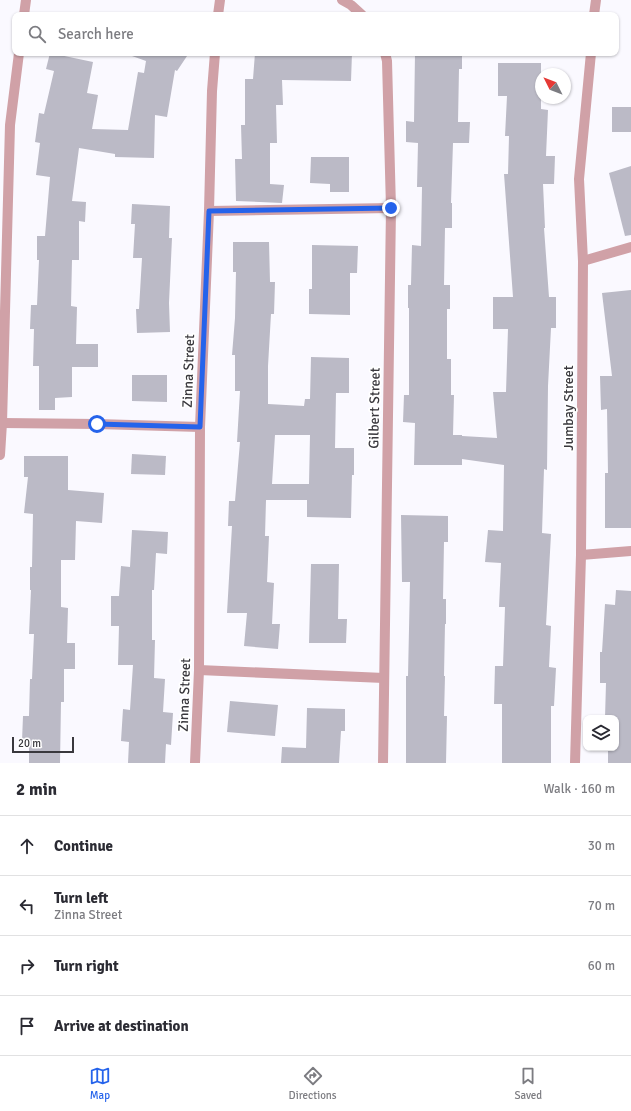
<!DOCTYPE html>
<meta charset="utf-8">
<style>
:root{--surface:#fff;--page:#f2f2f3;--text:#2b2b33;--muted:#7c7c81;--line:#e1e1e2;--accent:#2563eb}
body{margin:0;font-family:Signika,sans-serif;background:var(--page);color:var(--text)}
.controls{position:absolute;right:12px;bottom:12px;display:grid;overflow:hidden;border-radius:8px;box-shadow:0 1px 3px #0004}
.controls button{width:36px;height:36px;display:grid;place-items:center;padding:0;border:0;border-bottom:1px solid var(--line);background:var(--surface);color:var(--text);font:20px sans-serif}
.compass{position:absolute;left:535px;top:68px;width:36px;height:36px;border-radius:50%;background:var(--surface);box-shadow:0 1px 3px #0004;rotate:312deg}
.scale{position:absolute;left:12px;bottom:10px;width:62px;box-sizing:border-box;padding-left:4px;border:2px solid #39383d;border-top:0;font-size:11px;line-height:14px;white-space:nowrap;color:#39383d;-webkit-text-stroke:3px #fff;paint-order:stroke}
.stop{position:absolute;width:12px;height:12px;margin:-9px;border:3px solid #2563eb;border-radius:50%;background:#fff}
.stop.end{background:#2563eb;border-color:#fff;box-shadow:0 1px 4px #0008}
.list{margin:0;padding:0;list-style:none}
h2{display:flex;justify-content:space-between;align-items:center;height:52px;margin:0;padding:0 16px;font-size:17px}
h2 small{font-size:13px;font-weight:400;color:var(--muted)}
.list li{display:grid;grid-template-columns:26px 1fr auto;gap:12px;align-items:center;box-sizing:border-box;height:60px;padding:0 16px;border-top:1px solid var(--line)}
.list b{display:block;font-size:15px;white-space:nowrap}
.list p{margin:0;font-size:13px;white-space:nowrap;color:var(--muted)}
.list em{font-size:13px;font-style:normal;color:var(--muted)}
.icon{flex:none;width:22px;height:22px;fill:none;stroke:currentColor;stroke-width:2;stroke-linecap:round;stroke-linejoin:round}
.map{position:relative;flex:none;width:631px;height:763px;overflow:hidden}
.search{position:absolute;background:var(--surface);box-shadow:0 1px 3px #0004;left:12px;right:12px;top:12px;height:44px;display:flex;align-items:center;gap:10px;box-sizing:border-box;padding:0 14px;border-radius:8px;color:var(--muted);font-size:15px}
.sheet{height:292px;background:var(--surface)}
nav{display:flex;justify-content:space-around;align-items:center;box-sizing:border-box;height:56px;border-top:1px solid var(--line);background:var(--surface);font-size:11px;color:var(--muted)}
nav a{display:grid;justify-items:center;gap:2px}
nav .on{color:var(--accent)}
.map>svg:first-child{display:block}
.building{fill:#bbbac6;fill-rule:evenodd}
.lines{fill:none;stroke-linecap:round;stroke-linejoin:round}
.minor{stroke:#d0a1a7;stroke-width:10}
.route{stroke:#2563eb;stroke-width:5}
.labels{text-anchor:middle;stroke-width:3.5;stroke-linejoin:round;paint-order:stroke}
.street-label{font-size:14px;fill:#39383d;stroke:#fff}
</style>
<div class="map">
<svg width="631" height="763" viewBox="0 0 631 763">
<rect width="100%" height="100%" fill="#faf9ff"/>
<g class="building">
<polygon points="50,53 93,62 87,93 98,95 92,129 128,130 138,72 144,73 146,61 132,56 132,53 189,53 177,71 175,70 167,117 155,115 154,158 115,157 115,154 79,148 72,201 86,202 85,222 79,221 79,260 72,260 71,306 77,307 76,344 98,344 98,367 72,367 72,397 55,398 55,410 39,410 39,366 33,366 34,329 30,329 31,305 37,305 39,260 37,260 37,236 45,236 50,177 36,175 40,143 35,142 39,113 44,114 54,71 46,69"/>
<polygon points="255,53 352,53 351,81 282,80 283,105 276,105 277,143 270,143 270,184 284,185 282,203 236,201 235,159 242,159 241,125 245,125 245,79 253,79"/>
<polygon points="415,53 462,53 462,69 459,69 458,122 470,122 469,143 453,143 451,203 452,203 452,228 445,228 444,285 450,285 450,309 447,309 447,359 451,359 451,395 454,395 453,435 462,435 462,436 497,438 493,392 506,392 508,329 493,329 493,297 513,297 504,174 508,174 509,136 505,136 507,96 498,96 498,63 541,63 541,109 548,110 546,156 555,156 554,184 543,184 545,228 544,228 549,297 556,297 556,328 551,328 548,386 547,470 544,469 542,533 551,534 546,625 551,626 549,667 556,668 554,706 551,706 551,763 502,763 502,704 494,704 495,666 503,666 505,607 499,607 501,563 485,562 488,530 503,531 504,465 462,459 462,465 414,465 415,423 403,422 404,395 409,395 409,308 408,308 408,285 411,285 412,245 421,246 422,187 417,187 418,143 406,142 406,121 414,122"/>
<rect x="612" y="107" width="19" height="25"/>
<polygon points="311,157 349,157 349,192 330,192 330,184 310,183"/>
<polygon points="631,166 631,235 625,236 609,173"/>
<polygon points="132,204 170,206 169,238 172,238 169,303 170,332 137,333 136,309 139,309 142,258 133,258 135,224 131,224"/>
<path d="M233 242H269L270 282H275L274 314H271L268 366V404L304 406 305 399H310L311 357 349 358V393H336L335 448H354V475H352L351 518 307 517V500H266L265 536H269L267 582 274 583 272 624H280L278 649 244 646 247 613H227L232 526H228L229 501H235L240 442H237L240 391H235V355H232L235 318 236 272H233ZM275 435H310L309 484H272Z"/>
<polygon points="312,245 358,246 357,273 350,273 350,315 309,314 309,289 312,289"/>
<polygon points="631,290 631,528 605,528 605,473 608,473 607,409 601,410 600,376 612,376 602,293"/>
<polygon points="132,375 167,375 167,402 132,401"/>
<polygon points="132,454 166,456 165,475 131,474"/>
<polygon points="24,456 68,456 68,490 104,493 102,523 76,521 75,560 61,560 61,607 68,608 67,643 75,643 75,669 64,669 64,702 61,702 60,763 29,763 29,741 22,741 23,716 29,716 30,679 32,679 34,634 29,634 31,590 30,590 30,567 32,567 33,514 24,513 28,477 24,477"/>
<polygon points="401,515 448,516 448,542 444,542 443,599 446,599 446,624 445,624 444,676 445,676 444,716 447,716 446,763 406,763 406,676 408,676 410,582 402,582"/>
<polygon points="132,530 168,532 167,554 156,553 154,590 152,590 152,640 155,640 154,678 165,679 163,712 173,713 171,745 166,744 165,763 128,763 129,742 121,741 123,709 130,710 133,665 118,665 119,626 111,626 111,596 119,596 121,566 130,567"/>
<polygon points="311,564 339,564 338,619 347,619 346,643 309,643"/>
<polygon points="616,590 631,591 631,763 608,763 608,748 616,748 616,718 605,718 606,683 600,683 600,652 602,652 605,604 615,605"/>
<polygon points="230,701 278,705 275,736 227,732"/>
<polygon points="307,708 345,709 345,731 341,731 339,763 281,763 282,747 306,748"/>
</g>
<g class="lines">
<g class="minor">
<polyline points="342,0 351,5 362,15"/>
<polyline points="24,15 26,0"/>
<polyline points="218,15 220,0"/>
<polyline points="594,15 596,0"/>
<polyline points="209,211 391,208"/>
<polyline points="583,261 631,247"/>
<polyline points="2,423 97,424 200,427"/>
<polyline points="0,455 2,423 10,125 19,53"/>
<polyline points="581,555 631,551"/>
<polyline points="199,670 384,678"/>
<polyline points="195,763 199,670 200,427 209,211 212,91 215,53"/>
<polyline points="383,763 391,208 387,61 385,53"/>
<polyline points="575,763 581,555 583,261 579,179 591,53"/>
</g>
</g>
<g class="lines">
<polyline class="route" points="97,424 200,427 209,211 391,208"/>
</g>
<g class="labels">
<g class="street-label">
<text transform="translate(188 371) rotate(-88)" y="5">Zinna Street</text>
<text transform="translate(374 408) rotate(-89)" y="5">Gilbert Street</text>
<text transform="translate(568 408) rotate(-90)" y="5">Jumbay Street</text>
<text transform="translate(184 695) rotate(-88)" y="5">Zinna Street</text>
</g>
</g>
</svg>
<div class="controls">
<button><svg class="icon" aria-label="layers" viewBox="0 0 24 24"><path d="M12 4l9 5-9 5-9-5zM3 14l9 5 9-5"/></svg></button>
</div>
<svg class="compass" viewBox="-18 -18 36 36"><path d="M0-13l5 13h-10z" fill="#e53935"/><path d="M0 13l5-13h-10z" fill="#7c7c81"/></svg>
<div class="scale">20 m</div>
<div class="stop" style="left:97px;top:424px"></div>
<div class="stop end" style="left:391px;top:208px"></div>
<div class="search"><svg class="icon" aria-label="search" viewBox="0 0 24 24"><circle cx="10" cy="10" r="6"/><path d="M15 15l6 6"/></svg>Search here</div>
</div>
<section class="sheet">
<h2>2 min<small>Walk · 160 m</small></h2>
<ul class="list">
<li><svg class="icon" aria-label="ahead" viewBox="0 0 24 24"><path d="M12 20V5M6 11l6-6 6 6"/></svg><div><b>Continue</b></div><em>30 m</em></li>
<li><svg class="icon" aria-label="left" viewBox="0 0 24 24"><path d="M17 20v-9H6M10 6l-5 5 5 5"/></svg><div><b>Turn left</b><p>Zinna Street</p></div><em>70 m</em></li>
<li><svg class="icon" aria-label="right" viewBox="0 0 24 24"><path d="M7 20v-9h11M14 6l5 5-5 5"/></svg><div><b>Turn right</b></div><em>60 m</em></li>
<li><svg class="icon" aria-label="arrive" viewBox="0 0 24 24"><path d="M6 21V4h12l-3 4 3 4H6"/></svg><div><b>Arrive at destination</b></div></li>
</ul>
</section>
<nav>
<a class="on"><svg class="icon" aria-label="map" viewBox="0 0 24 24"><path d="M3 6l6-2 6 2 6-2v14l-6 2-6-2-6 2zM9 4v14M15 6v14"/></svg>Map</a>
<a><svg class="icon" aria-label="directions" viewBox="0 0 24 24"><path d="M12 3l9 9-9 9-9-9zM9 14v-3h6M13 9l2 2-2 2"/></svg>Directions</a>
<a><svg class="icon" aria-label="saved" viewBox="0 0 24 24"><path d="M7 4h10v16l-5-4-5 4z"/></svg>Saved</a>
</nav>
